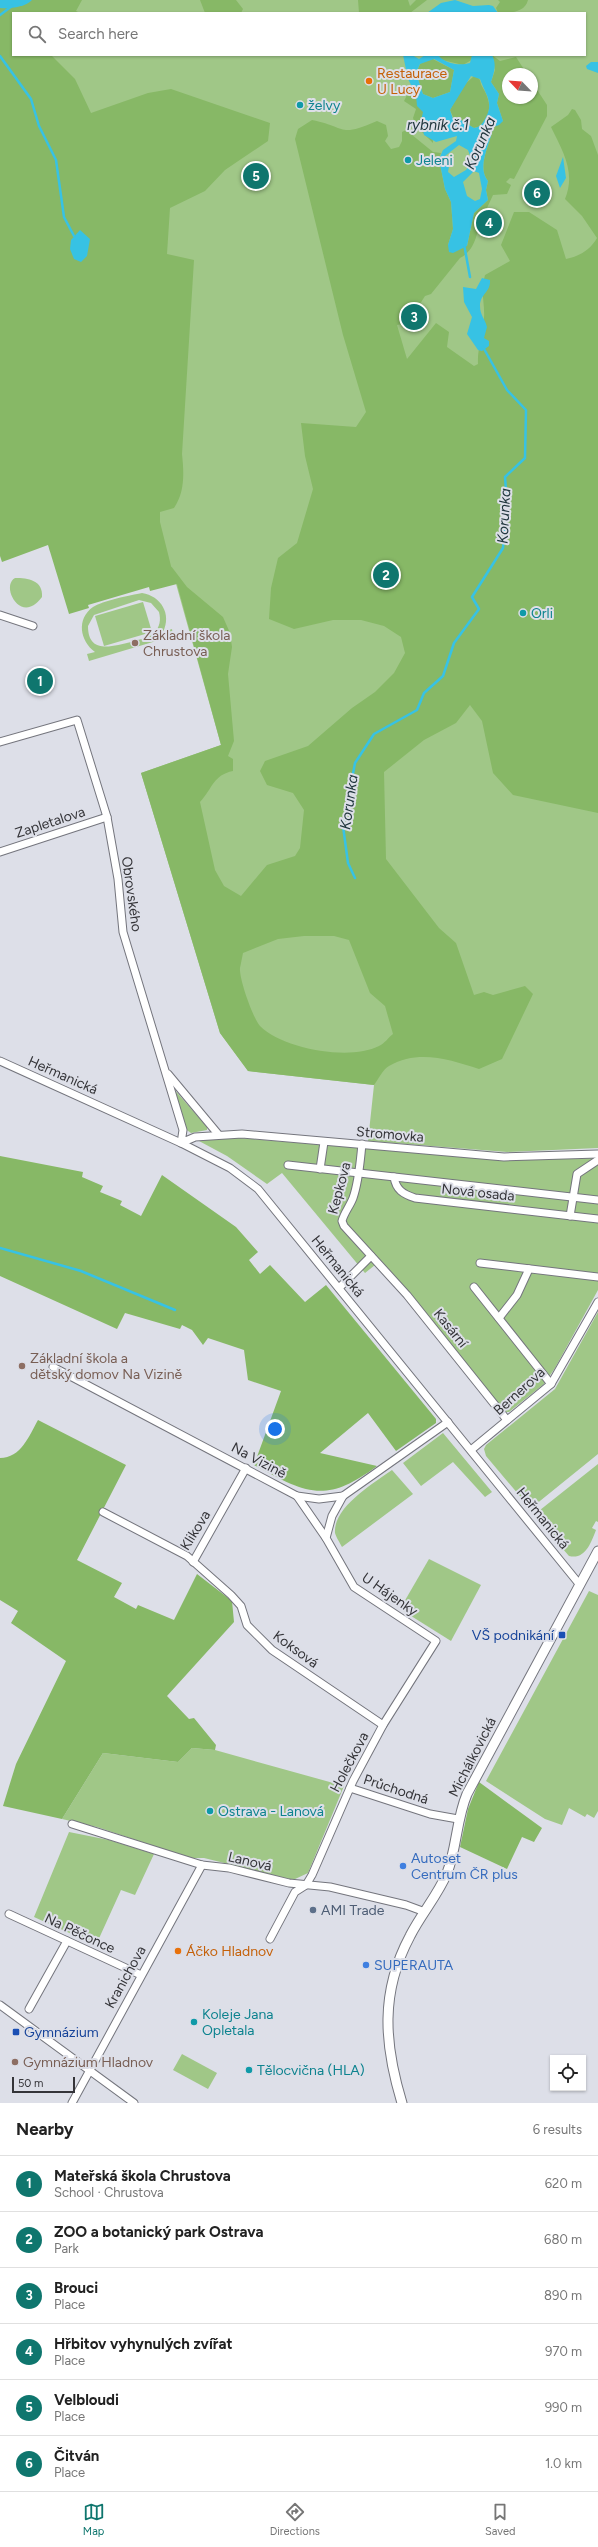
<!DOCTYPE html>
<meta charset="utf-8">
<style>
:root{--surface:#fff;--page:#f6f6f6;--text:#222;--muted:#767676;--line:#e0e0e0;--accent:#0f766e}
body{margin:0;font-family:Figtree,sans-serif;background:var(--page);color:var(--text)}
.controls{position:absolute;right:12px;bottom:12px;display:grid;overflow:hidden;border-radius:0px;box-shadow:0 1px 3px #0004}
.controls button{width:36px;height:36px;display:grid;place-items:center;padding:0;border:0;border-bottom:1px solid var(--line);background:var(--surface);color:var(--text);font:20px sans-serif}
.compass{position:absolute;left:502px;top:68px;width:36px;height:36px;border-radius:50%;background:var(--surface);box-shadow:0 1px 3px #0004;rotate:295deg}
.scale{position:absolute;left:12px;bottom:10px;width:63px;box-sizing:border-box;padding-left:4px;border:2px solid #343438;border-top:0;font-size:11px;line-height:14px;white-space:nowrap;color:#343438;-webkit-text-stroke:3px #dddfe8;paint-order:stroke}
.you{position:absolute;left:275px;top:1429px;width:14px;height:14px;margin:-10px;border:3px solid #fff;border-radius:50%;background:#1a73e8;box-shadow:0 0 0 6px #1a73e833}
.badge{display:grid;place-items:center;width:26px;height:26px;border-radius:50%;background:var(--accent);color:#fff;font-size:13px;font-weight:700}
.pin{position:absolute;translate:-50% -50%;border:2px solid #fff;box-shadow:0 1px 4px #0006}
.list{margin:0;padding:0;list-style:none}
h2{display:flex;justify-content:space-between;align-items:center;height:52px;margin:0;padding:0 16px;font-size:17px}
h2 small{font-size:13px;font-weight:400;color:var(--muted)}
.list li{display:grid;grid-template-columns:26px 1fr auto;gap:12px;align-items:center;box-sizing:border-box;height:56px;padding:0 16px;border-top:1px solid var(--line)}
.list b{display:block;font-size:15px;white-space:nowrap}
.list p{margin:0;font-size:13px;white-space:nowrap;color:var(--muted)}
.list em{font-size:13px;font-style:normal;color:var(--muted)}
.icon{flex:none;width:22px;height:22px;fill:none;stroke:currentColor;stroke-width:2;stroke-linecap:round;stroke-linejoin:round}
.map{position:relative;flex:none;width:598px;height:2103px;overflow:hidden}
.search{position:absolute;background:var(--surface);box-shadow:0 1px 3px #0004;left:12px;right:12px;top:12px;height:44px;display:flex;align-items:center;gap:10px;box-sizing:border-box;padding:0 14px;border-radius:0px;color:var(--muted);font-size:15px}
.sheet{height:388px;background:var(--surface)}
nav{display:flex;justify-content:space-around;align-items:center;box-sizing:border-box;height:56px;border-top:1px solid var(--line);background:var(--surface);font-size:11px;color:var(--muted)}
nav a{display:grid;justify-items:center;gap:2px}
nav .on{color:var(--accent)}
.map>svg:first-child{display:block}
.green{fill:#a0c787;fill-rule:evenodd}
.forest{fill:#87b866;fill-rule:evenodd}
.water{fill:#37c2e4;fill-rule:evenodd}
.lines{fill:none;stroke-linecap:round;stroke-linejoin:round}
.stream{stroke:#37c2e4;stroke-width:2.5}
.minor-casing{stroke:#74757d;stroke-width:9}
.tertiary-casing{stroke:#74757d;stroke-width:11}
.minor{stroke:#fff;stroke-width:7}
.tertiary{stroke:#fff;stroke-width:9}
.food-dot{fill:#e8710a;stroke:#dddfe8;stroke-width:1.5}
.culture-dot{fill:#0f9aa8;stroke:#dddfe8;stroke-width:1.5}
.education-dot{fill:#8d6e63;stroke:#dddfe8;stroke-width:1.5}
.transit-dot{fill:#1a4fb4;stroke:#dddfe8;stroke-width:1.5}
.shop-dot{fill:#3f7fe0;stroke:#dddfe8;stroke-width:1.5}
.service-dot{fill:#5c6f8a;stroke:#dddfe8;stroke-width:1.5}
.labels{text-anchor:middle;stroke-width:4;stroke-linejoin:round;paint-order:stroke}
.food-label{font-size:14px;fill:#c56008;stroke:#dddfe8;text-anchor:start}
.culture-label{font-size:14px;fill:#0d838f;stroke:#dddfe8;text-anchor:start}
.education-label{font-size:14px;fill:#785e54;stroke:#dddfe8;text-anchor:start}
.street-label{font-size:14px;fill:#343438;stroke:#dddfe8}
.transit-label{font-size:14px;fill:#164399;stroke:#dddfe8;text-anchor:end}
.shop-label{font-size:14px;fill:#366cbe;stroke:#dddfe8;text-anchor:start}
.service-label{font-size:14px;fill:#4e5e75;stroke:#dddfe8;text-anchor:start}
.water-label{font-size:15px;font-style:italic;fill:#21373e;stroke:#dddfe8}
</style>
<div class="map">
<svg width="598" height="2103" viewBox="0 0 598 2103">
<rect width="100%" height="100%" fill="#dddfe8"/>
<g class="green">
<path d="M0 0H598V1148L507 1152 368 1141 374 1085 248 1071 220 1033 141 773 221 745 171 566 50 552ZM13 13H585V55H13ZM508 74H532V98H508Z"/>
<path d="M15 578C28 578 43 580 42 597 21 626 0 586 15 578Z"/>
<path d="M142 593C161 596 172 614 163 632L172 629 173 636 89 661 87 654 95 652C80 641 76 619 93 607 102 601 131 595 142 593ZM139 600 151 603 159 612C161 620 160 627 154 633 148 639 138 639 131 642 113 646 88 655 88 626L94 615Z"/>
<polygon points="143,602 152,632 104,646 95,616"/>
<polygon points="173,1088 207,1127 207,1130 191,1133 184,1128"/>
<polygon points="227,1137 508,1160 598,1158 598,1290 555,1368 544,1384 509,1412 504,1412 380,1261 365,1273 282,1173 267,1184 227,1156 199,1141"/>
<polygon points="598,1312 598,1454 535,1505 529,1507 486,1456 484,1449 486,1445 555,1389"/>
<polygon points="443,1433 492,1492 485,1497 453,1462 421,1486 403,1463"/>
<path d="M598 1464V1522L596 1521 592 1528 596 1530C591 1543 585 1560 569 1556L535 1517V1514Z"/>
<path d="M392 1470 413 1494 342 1547C340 1543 336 1537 335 1533 333 1507 374 1483 392 1470Z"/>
<polygon points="429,1559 481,1585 451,1641 400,1609"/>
<polygon points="589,1591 598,1595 598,1811 594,1818 587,1814 585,1817 569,1808 562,1825 545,1819 486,1781"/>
<polygon points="192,1748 215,1750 344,1786 308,1873 293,1880 204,1858 190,1858 97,1827 62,1819 103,1753 178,1762"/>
<polygon points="69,1832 109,1840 154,1854 135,1895 121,1890 96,1945 34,1917"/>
<polygon points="182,2054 217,2073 208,2089 173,2070"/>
</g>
<g class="forest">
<path d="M0 0H82L76 11 80 13H13V55H51L75 79 91 113 148 93 171 89 270 123 268 141 225 170 205 191 170 208 167 254 194 260 182 454C184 473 185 492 174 508L160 512V522L171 566 187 587 223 617 230 633 232 647 228 674 234 741 228 756 233 759V771C213 775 213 788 200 802L215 870 224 886 241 896 267 865 295 856 300 848 304 810 293 793 267 785 260 771 265 761 308 746 352 708 375 692 394 673 405 653 401 637 384 626 361 620H333L294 629 269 619 271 588 278 558 297 543 313 489 305 456 301 423 356 427 366 412 343 335 295 139 298 129 312 120C347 127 338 138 377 121L386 125 388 136 385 141 391 149 399 147 402 141V132L406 130 433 152 441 153 439 159 445 189 451 202 453 229 448 245 467 246 474 213 488 200 486 190 488 181C476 166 491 143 493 127L503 121 497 103 499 94 491 82 495 70 492 55 500 61 516 57 527 74H508V98H532V82L547 105V116L514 179 510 178 506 182 511 185 507 194 493 195 487 208 488 214 480 216C478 231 476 250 460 258L431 294 425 296 408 323 397 325 407 359 436 323 449 332 447 347 474 366 478 364C477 350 483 333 484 318 485 301 480 294 485 275L510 261 501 245 514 212H529L557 230 566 259C580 256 590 250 597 238L582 216 565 199C576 172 563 152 551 127L568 115 572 109 575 110 581 120 582 129 591 136 598 155V813L513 795 493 773 482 721 470 705 456 723 424 740 384 772 386 859 439 928 456 943 474 995 484 992 493 995 525 986 533 994 502 1059 479 1069C450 1060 419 1049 389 1066 383 1069 378 1080 374 1085L248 1071 220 1033 141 773 221 745 177 584 150 591 149 587 88 605 89 608 69 614 48 545 2 562 0 556ZM304 936H334L349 940 370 993 385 1006 393 1034C389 1037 384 1044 379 1046 350 1061 283 1049 260 1026 253 1018 239 979 240 968 241 963 242 958 243 953L278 939Z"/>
<polygon points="200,0 236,0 243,9 241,13 205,13"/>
<polygon points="358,0 408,0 410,6 416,0 427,0 410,13 359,13"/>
<path d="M498 0H528C525 13 509 13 498 13L496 8 500 2Z"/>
<polygon points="438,55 472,55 473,59 463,65 442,60"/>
<polygon points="431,58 454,70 450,92 433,98 423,94 416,73 420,64"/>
<path d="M474 76C482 78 479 82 483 88 491 102 492 112 481 126L474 128 461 120 454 119 450 110 463 86Z"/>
<polygon points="416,88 433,141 433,143 416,126 413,118 416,109 404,101 409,91"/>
<path d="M0 1156 83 1172 82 1177 103 1186 100 1192 122 1201 120 1205 141 1216 162 1175 236 1227 258 1252 249 1260 260 1274 270 1265 305 1302 326 1285 436 1419V1423L396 1451 368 1413 320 1453 377 1466C325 1505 306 1493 254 1465L281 1391 248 1380 244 1350 208 1338 203 1345 192 1330 182 1325 180 1329 125 1313 117 1329 0 1276Z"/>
<path d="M38 1420 126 1465 77 1560 122 1583 114 1597 136 1609 138 1605 174 1620 197 1574 232 1601 234 1622 167 1696 189 1719 194 1718 216 1745 215 1750 192 1748 178 1762 103 1753 62 1819 3 1806 16 1764 66 1661 11 1623 18 1611 0 1600V1458C21 1458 29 1436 38 1420Z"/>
<polygon points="479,1782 542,1828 534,1842 522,1837 507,1869 460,1847 468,1809"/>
</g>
<g class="water">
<path d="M0 0H32C26 7 9 9 0 8Z"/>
<polygon points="455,0 473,6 489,5 493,6 498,13 427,13 441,3"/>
<path d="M403 55H412L419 59 425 55H438C445 64 460 66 470 63L472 55H492C497 65 494 72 491 82L499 94 497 103 503 121 499 125 493 127C491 143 476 166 488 181L486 190 488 200 474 213 467 246 453 253 449 252 448 245 453 229 451 202 445 189 439 159 443 150 456 141 457 136 436 142 424 135 421 121 423 112 417 106 416 95 408 79ZM434 59 454 70 450 92 433 98 423 94 416 73 420 64ZM471 76 480 79C485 94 495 103 485 119 482 124 480 127 474 128L461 120 453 119 450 110ZM459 145 468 150 472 161 466 170 454 177 448 172 450 161 445 156ZM474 171 479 173 482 189 480 199 475 201 467 196 463 182Z"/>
<polygon points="591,62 598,62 598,73 587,69 586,66"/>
<polygon points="563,157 566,178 560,188 556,176"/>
<polygon points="80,230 90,239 87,256 81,262 74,259 70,249 71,240"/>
<path d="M482 278 490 280C491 292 480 294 480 306 480 315 485 319 487 327L484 338 489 341V346L482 351 478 350 467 334 472 317 464 302 463 287 476 289Z"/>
</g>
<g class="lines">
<g class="stream">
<polyline points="0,15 12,6"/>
<polyline points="0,56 31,99 39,126 56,160 64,217 74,236"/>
<polyline points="464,244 470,277"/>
<polyline points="355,878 348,863 343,826 355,763 374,734 417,710 424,693 443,676 454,643 479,609 472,597 503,548 507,503 505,477 525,458 526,410 507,390 483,347"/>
<polyline points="0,1248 81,1271 175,1310"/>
</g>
<defs>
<g id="minor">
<polyline points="0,615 33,626"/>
<polyline points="0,742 77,720 107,817 118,879 123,932 183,1130 181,1143 195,1137 242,1134 504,1157 598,1154"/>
<polyline points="0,852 107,817"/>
<polyline points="0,1061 181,1143 230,1168 258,1189 580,1585"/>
<polyline points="168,1074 218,1134"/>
<path d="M362 1144C360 1163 359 1181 353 1198 350 1206 344 1213 342 1221L344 1226 407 1295 507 1420"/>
<polyline points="288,1165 598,1200"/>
<polyline points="320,1169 324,1142"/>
<path d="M394 1177C396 1190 403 1194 415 1198L598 1219"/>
<polyline points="570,1216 577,1174 598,1160"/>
<polyline points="480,1263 598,1277"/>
<polyline points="474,1287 551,1384"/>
<polyline points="339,1288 371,1256"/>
<polyline points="499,1318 517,1295 529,1269"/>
<polyline points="53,1367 297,1496 319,1499 343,1496 448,1422"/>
<polyline points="471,1450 551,1384 598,1302"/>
<polyline points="297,1496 326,1538"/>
<polyline points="103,1512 187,1556 231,1595 241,1606 247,1625 272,1650 383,1725"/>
<polyline points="193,1562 246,1468"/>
<polyline points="350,1788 430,1814 458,1819"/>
<polyline points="72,1824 202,1865 229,1868 289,1883 330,1887 406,1905 425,1912"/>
<polyline points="9,1914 141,1975"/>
<polyline points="270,1939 295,1892 306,1885 312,1875 353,1781 383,1725 436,1641 354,1587 326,1538 332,1516 343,1496"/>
<polyline points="0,2005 134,2103"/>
<polyline points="29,2009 67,1941"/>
<polyline points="72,2103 202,1865"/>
</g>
<path id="tertiary" d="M402 2103C384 2044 380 1992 410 1936 421 1914 438 1895 447 1873 457 1848 456 1820 467 1794L598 1551"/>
</defs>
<use href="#minor" class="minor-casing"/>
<use href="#tertiary" class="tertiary-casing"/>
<use href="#minor" class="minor"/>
<use href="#tertiary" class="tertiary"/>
</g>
<g class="food-dot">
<circle cx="369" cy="81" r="4"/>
<circle cx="178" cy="1951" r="4"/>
</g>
<g class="culture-dot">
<circle cx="300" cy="105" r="4"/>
<circle cx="408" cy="160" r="4"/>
<circle cx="523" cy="613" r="4"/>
<circle cx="210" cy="1811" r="4"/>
<circle cx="194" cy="2022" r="4"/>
<circle cx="249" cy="2070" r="4"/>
</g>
<g class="education-dot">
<circle cx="135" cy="643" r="4"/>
<circle cx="22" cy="1366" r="4"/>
<circle cx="15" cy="2062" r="4"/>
</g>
<g class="transit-dot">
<rect x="558" y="1631" width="8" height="8" rx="2"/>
<rect x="12" y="2028" width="8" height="8" rx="2"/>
</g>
<g class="shop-dot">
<circle cx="403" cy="1866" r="4"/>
<circle cx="366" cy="1965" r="4"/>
</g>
<circle class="service-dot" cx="313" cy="1910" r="4"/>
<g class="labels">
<g class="food-label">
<text x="377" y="78">Restaurace<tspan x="377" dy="16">U Lucy</tspan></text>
<text x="186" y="1956">Áčko Hladnov</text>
</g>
<g class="culture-label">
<text x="308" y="110">želvy</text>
<text x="416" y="165">Jeleni</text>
<text x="531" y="618">Orli</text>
<text x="218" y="1816">Ostrava - Lanová</text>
<text x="202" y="2019">Koleje Jana<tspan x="202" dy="16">Opletala</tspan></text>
<text x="257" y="2075">Tělocvična (HLA)</text>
</g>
<g class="education-label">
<text x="143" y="640">Základní škola<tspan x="143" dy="16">Chrustova</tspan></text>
<text x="30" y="1363">Základní škola a<tspan x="30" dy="16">dětský domov Na Vizině</tspan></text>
<text x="23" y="2067">Gymnázium Hladnov</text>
</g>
<g class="street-label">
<text transform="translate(50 822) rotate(-18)" y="5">Zapletalova</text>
<text transform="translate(132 894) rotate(82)" y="5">Obrovského</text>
<text transform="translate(63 1075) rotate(24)" y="5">Heřmanická</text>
<text transform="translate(390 1134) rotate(5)" y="5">Stromovka</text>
<text transform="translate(339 1188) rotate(-75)" y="5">Kepkova</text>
<text transform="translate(478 1192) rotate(6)" y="5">Nová osada</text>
<text transform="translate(338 1266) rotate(51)" y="5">Heřmanická</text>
<text transform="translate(451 1328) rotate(51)" y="5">Kasární</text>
<text transform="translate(519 1391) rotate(-42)" y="5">Bernerova</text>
<text transform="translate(259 1460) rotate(28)" y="5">Na Vizině</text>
<text transform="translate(543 1518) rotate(51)" y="5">Heřmanická</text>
<text transform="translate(195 1530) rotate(-58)" y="5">Klikova</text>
<text transform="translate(390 1594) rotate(35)" y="5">U Hájenky</text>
<text transform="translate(296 1649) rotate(36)" y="5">Koksová</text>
<text transform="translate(472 1757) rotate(-63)" y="5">Michálkovická</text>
<text transform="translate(349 1762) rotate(-62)" y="5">Holečkova</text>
<text transform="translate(396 1789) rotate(18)" y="5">Průchodná</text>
<text transform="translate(250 1861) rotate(13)" y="5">Lanová</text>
<text transform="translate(80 1933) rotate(25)" y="5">Na Pěčonce</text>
<text transform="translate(125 1977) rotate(-61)" y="5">Kranichova</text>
</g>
<g class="transit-label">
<text x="554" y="1640">VŠ podnikání</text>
<text x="24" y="2037" text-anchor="start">Gymnázium</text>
</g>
<g class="shop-label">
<text x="411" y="1863">Autoset<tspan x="411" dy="16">Centrum ČR plus</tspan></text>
<text x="374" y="1970">SUPERAUTA</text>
</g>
<g class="service-label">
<text x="321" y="1915">AMI Trade</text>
</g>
<g class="water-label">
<text x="438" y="130">rybník č.1</text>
<text transform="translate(480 143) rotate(-66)" y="5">Korunka</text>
<text transform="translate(504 516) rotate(-87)" y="5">Korunka</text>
<text transform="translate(349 802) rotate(-82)" y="5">Korunka</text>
</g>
</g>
</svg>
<div class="controls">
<button><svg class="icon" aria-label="locate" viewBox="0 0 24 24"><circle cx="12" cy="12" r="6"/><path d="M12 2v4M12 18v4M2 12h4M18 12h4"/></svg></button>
</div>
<svg class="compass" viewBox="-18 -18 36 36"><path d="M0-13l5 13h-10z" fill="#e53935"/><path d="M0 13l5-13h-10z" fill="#767676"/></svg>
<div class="scale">50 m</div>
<div class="you"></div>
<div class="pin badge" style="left:40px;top:681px">1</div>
<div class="pin badge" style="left:386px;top:575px">2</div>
<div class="pin badge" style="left:414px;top:317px">3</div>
<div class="pin badge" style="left:489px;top:223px">4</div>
<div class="pin badge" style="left:256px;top:176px">5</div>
<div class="pin badge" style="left:537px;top:193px">6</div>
<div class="search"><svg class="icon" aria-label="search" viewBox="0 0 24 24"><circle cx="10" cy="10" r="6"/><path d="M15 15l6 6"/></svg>Search here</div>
</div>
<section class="sheet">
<h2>Nearby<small>6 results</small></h2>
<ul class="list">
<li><span class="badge">1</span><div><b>Mateřská škola Chrustova</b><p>School · Chrustova</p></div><em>620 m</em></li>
<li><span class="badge">2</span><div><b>ZOO a botanický park Ostrava</b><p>Park</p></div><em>680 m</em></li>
<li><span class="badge">3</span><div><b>Brouci</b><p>Place</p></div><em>890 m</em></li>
<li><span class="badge">4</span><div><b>Hřbitov vyhynulých zvířat</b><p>Place</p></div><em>970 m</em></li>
<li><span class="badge">5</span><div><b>Velbloudi</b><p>Place</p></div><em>990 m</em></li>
<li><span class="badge">6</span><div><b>Čitván</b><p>Place</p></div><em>1.0 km</em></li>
</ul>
</section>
<nav>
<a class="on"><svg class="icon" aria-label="map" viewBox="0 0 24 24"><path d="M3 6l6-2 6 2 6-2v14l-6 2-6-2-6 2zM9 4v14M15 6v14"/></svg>Map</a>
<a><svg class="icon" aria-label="directions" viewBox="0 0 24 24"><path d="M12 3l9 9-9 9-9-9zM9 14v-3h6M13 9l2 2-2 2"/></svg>Directions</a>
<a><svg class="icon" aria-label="saved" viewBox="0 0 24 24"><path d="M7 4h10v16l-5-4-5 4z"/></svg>Saved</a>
</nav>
